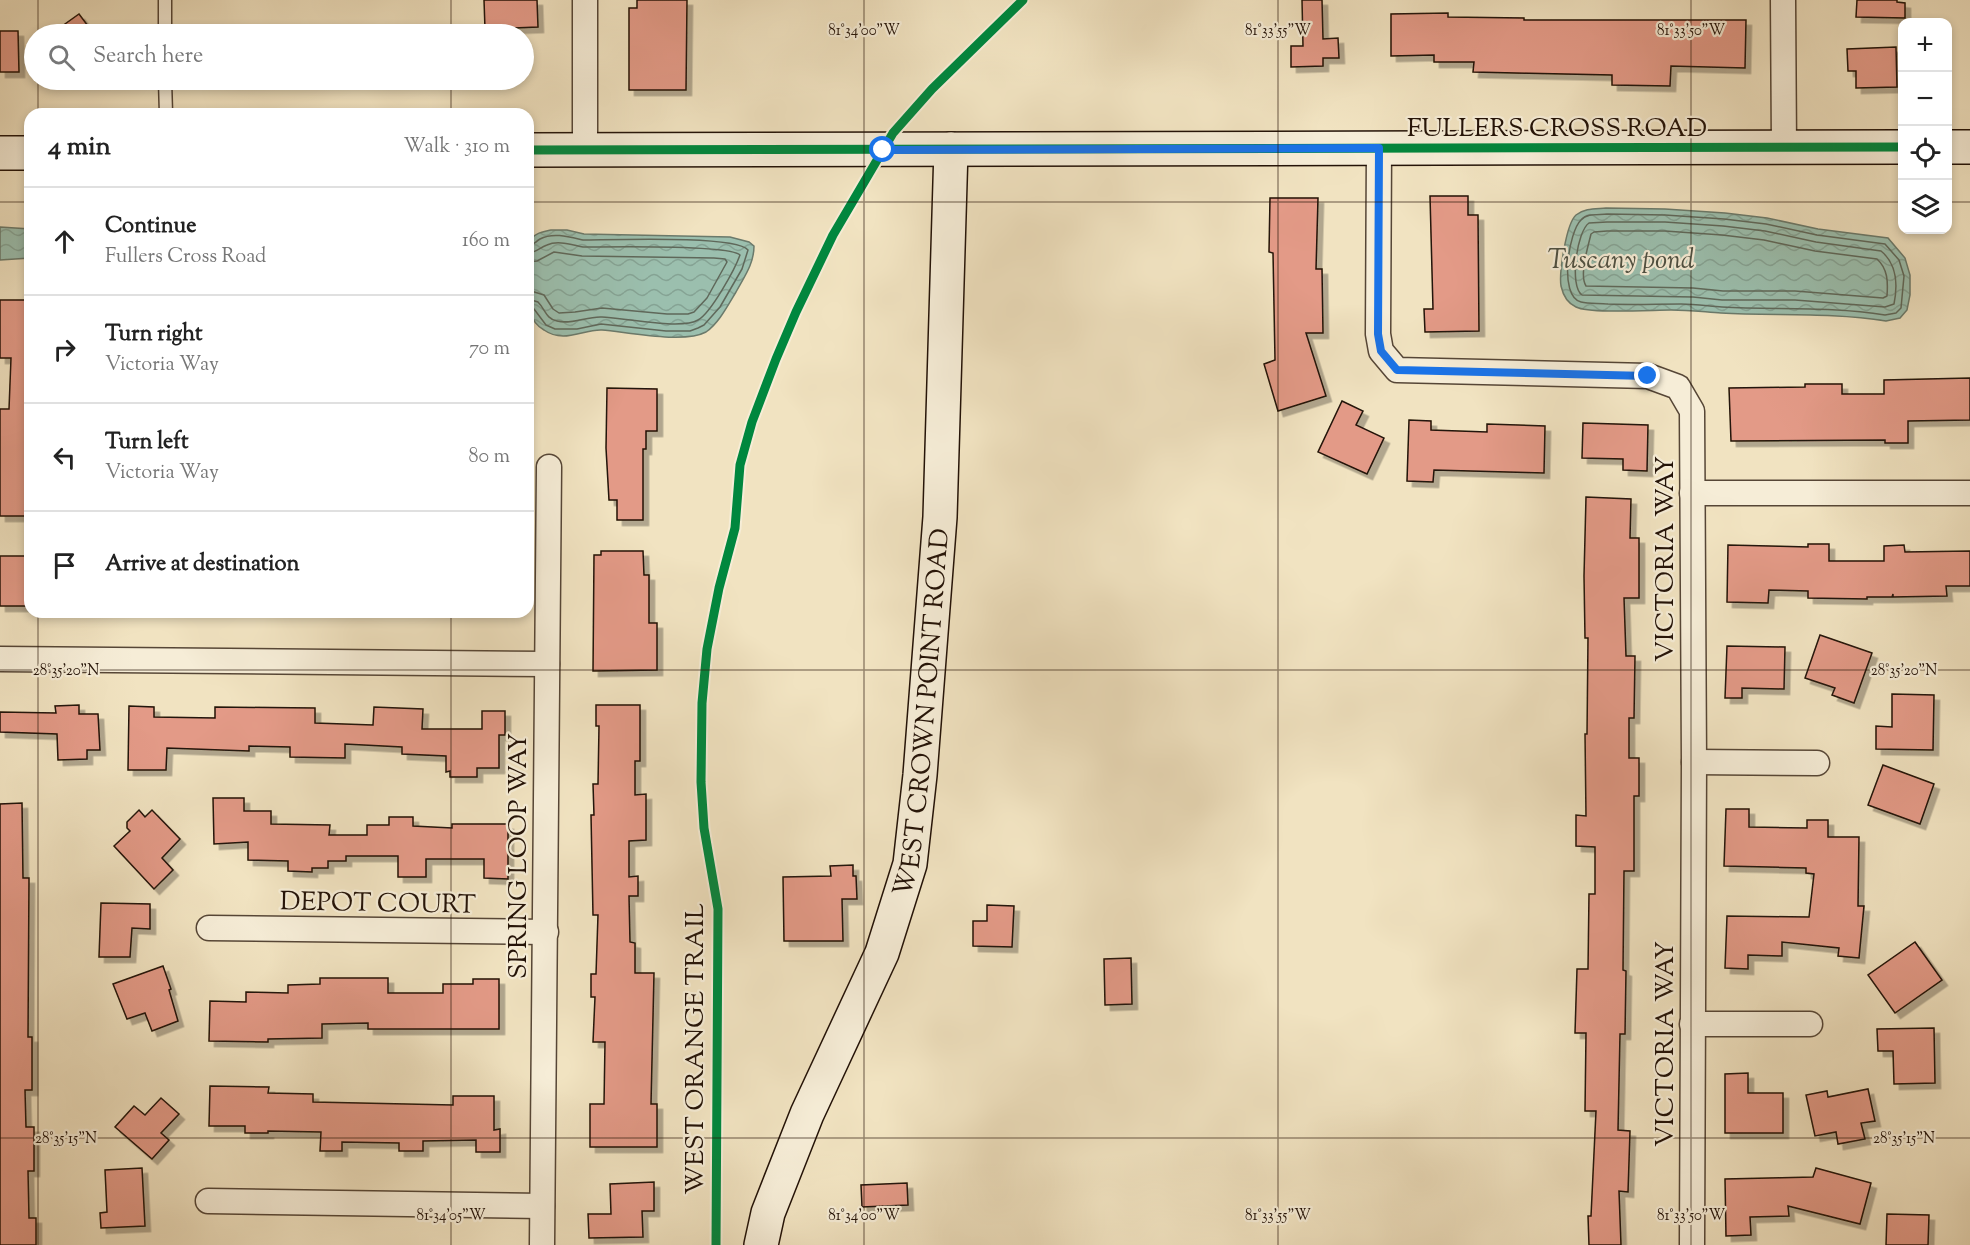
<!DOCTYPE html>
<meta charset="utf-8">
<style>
:root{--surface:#fff;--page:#f2f2f2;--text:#222;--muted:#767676;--line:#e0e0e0}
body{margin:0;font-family:"Sorts Mill Goudy",serif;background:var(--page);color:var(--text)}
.controls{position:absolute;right:18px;top:18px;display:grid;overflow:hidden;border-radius:12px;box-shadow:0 3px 9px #0003}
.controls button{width:54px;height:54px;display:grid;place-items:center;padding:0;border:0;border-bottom:2px solid var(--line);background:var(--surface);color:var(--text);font:30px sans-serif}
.stop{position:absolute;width:18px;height:18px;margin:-14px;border:4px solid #1a73e8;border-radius:50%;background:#fff}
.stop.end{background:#1a73e8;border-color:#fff;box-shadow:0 2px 6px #0008}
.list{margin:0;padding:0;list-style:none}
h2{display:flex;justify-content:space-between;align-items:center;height:78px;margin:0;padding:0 24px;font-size:26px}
h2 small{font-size:20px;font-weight:400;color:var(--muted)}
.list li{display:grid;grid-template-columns:39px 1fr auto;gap:18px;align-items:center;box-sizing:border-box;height:108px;padding:0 24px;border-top:2px solid var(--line)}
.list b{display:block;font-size:22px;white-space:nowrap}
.list p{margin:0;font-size:20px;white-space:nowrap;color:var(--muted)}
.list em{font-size:20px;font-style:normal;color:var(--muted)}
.icon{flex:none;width:33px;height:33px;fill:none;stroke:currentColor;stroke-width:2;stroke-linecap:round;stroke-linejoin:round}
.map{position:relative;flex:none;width:1970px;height:1245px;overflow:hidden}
.search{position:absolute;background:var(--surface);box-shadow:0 3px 9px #0003;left:24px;top:24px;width:510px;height:66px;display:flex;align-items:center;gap:15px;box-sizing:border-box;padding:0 21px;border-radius:33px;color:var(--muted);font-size:22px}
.panel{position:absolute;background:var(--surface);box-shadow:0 3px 9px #0003;left:24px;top:108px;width:510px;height:510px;border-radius:18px}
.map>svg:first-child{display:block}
.water{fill:url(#water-waves);stroke:#6b7a6b;stroke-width:1.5}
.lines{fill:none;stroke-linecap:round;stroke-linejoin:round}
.shore{stroke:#5f685a;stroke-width:1.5}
.building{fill:#e39a87;stroke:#231207;stroke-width:1.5;filter:url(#shadow)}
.lane-casing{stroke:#564636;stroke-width:15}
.street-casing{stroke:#564636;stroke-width:27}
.secondary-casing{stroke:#231207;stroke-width:36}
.lane{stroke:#f6edd7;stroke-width:12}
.street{stroke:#f6edd7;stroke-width:24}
.secondary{stroke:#f6edd7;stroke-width:33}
.cycleway-casing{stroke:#f6edd7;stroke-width:13}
.cycleway{stroke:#00873e;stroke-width:9}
.route{stroke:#1a73e8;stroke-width:8}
.ticks{fill:none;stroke:#231207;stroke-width:1.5;stroke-opacity:0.45}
.labels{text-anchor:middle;stroke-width:4.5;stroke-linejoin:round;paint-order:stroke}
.street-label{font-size:26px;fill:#231207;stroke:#f6edd7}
.water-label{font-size:27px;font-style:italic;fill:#4d4f41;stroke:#f6edd7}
.ticks-label{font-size:15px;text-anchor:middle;fill:#231207;stroke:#f6edd7;stroke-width:4.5;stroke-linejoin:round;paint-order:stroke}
</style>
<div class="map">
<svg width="1970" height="1245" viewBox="0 0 1970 1245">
<defs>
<pattern id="water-waves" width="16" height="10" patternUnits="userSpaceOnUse" patternTransform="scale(1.5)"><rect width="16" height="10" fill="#9bbfae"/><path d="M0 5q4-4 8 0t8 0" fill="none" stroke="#85a394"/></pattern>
<filter id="shadow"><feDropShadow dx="5.5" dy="5.5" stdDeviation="0" flood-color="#0004"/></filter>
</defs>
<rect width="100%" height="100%" fill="#f1e3c1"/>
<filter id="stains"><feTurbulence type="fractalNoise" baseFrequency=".00333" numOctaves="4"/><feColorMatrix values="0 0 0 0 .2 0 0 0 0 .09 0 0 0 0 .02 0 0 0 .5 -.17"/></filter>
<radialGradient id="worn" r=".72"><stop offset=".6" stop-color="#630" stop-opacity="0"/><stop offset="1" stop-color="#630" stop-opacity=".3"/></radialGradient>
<g class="water">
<path d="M1606 208 1665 209 1725 213 1767 218 1818 229 1888 238 1905 258 1910 275V295L1907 310 1900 318 1886 321C1831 312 1776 316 1721 313 1705 312 1688 310 1671 310 1652 310 1590 314 1576 307 1567 303 1563 295 1561 286 1559 273 1566 224 1576 215 1585 208 1595 209 1606 208Z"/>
<polygon points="0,227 30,229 30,258 0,260"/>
<path d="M551 230H567L584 234 730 237 749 242 754 246C754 264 744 277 736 292 728 305 719 323 706 332 684 344 627 332 602 330 583 329 564 344 544 330 537 326 532 319 531 312 528 301 525 248 531 239 535 233 543 232 551 230Z"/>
</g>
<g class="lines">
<g class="shore">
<path d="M1607 214 1665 215 1724 219 1766 224 1817 235 1885 244 1899 260 1904 276 1901 308 1896 313 1885 315C1831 306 1777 310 1722 307 1708 306 1695 304 1681 304 1657 304 1632 305 1608 304 1599 303 1589 304 1581 302 1558 296 1569 231 1581 220 1587 213 1598 215 1607 214Z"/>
<path d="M1607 222H1665L1723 226 1765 231 1816 242 1881 251C1897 264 1898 284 1894 304L1885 307 1795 300H1722L1693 297 1582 295C1569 286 1577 231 1589 223Z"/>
<path d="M1607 231H1665L1722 235 1764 240 1815 251 1877 259C1888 269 1888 282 1887 296L1883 298 1795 291H1723L1693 288 1586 286C1579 275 1588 247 1591 234L1594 232Z"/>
<path d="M528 246C534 245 535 242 540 239 553 232 570 237 583 240 609 240 736 235 748 250L742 269 720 307 704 325 698 328 690 331H666L601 324 577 329H555L546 325 534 309 528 307"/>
<path d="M528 253C536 253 539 248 547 245 558 240 572 245 583 247 606 247 729 244 740 255 735 269 711 313 698 320 682 330 623 318 602 317 587 316 572 325 557 321 546 319 545 309 538 302L528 299"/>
<polyline points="528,262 537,261 554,252 582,256 714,258 725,259 727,262 707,298 694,312 688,314 667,314 602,308 575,312 559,313 553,309 544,295 528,290"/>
</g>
</g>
<g class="building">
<polygon points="484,0 537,0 538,27 485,29"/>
<polygon points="637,0 687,0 686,90 629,90 629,8 637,8"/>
<polygon points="1302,0 1322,0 1323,39 1338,38 1339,58 1323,58 1323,66 1291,67 1291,46 1303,46"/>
<polygon points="1857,0 1897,0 1897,2 1905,3 1905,18 1856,17"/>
<polygon points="1448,13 1448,17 1524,18 1524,20 1746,20 1745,68 1671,66 1670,86 1612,85 1612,75 1473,72 1474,62 1434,62 1434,55 1391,56 1391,14"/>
<polygon points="79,14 94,34 51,34"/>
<polygon points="0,31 18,31 19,72 0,72"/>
<polygon points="1896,47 1897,87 1856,88 1856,71 1848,71 1847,49"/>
<polygon points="1430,196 1468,196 1468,215 1478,215 1479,331 1425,332 1424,309 1433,309"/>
<polygon points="1270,198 1318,198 1316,269 1322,269 1323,333 1306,333 1326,396 1278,411 1264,364 1275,360 1273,253 1269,252"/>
<polygon points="0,300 30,300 30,516 0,516 0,409 9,409 11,358 0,358"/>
<polygon points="1970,378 1970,420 1908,421 1908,443 1885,443 1885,440 1731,441 1729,388 1805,387 1805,384 1842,384 1842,394 1884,394 1884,380"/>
<polygon points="607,388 657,389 657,431 646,431 646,449 643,449 643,520 617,520 617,500 609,500 606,448"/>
<polygon points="1342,401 1363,411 1356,425 1384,438 1367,474 1318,452"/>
<polygon points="1409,420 1431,421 1431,430 1487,432 1487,424 1545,426 1544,473 1434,470 1433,482 1407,481"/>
<polygon points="1583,423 1648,425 1647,471 1623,470 1623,459 1582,458"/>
<polygon points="1586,497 1631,499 1630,538 1639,538 1639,598 1624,598 1626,656 1635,656 1634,718 1629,718 1629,758 1639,758 1639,796 1634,796 1634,871 1624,871 1623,970 1626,971 1625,1034 1620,1034 1618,1130 1630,1131 1628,1192 1619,1191 1621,1245 1589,1245 1588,1216 1591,1216 1596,1111 1585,1111 1586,1033 1575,1033 1577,969 1588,969 1589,894 1595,894 1595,847 1576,846 1576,815 1586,816 1585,734 1587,734 1588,638 1585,638 1584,576"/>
<polygon points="1808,544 1829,544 1829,561 1884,561 1884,546 1904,545 1905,552 1970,551 1970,586 1946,586 1947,596 1893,597 1893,594 1892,597 1867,597 1867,599 1808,598 1808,591 1769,590 1768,603 1727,602 1728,545 1808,547"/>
<polygon points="601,551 643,551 644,575 649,575 649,623 657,623 657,670 593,671 594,555 601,555"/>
<rect x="0" y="556" width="30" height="50"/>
<polygon points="1820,635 1872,653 1854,703 1832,695 1835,688 1805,678"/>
<polygon points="1727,646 1785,647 1784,689 1742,688 1742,698 1725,698"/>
<polygon points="1892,694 1934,695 1933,750 1876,749 1876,726 1892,727"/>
<polygon points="79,705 79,714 98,714 100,750 87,750 87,759 58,760 57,734 0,732 0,712 56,713 55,706"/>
<polygon points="596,705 640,705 640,761 635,761 635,795 646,794 646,840 629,841 629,877 638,876 638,896 629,896 630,942 635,943 635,973 654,973 651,1104 657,1104 657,1147 590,1147 590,1104 604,1104 605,1042 593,1042 595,997 591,997 591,974 596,974 598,915 593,915 591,815 594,815 593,784 598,784 599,726 596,726"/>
<polygon points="129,706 154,707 154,717 215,718 215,707 315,708 315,723 373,725 374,707 423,709 422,729 482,729 482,711 505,711 505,735 499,735 499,768 477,768 477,777 450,777 450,771 446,772 446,756 402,754 402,747 345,744 345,758 290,757 290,747 249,746 249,751 167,748 166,770 128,770"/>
<polygon points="1883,765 1934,784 1920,824 1868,805"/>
<polygon points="213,798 244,798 244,811 271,811 271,824 330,825 329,835 367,835 367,825 389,825 389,817 413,817 413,826 452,828 452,824 508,824 508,879 484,878 484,859 426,859 426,877 398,877 398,856 346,856 346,861 328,861 328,868 312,868 312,872 288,871 288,861 248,860 248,842 214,844"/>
<polygon points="22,803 23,878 29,878 28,1037 32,1037 32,1090 25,1090 26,1127 34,1127 34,1171 28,1171 29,1218 36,1218 36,1245 0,1245 0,804"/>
<polygon points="1726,809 1749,809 1749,827 1807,828 1807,820 1828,820 1828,837 1859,837 1858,906 1864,906 1859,958 1838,956 1839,948 1782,942 1782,956 1748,955 1748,969 1725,968 1727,916 1809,917 1814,874 1806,873 1806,868 1724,866"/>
<polygon points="139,810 145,817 152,810 180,839 162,858 173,870 154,889 114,846 130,831 127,828 127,822"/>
<polygon points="853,865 853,876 856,876 857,899 842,899 843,941 784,941 783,877 831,876 830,866"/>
<polygon points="101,903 150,904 150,929 132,928 130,957 99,957"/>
<polygon points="987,905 1014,906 1012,947 973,946 973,921 987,921"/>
<polygon points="1915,942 1942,980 1895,1013 1868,975"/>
<polygon points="1131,958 1132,1004 1105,1005 1104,959"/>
<polygon points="163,966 171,989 169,990 178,1021 152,1031 145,1013 127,1019 113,984"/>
<polygon points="320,978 388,978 388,993 443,993 443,984 473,984 473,979 499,979 499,1029 368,1029 368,1023 322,1024 322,1038 268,1039 268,1042 209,1041 210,1001 246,1002 246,992 288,993 288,985 320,984"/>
<polygon points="1934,1028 1935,1083 1894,1084 1893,1051 1878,1051 1877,1029"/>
<polygon points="1748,1073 1748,1093 1783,1093 1783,1133 1725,1133 1725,1074"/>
<polygon points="210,1086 269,1087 268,1093 313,1094 313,1102 453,1105 453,1096 494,1096 494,1130 500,1129 500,1152 476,1152 476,1140 423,1141 423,1151 399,1151 399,1143 342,1142 342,1151 320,1151 321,1132 268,1131 268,1133 245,1133 245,1126 209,1126"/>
<polygon points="1868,1089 1875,1121 1861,1123 1865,1139 1838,1144 1836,1132 1815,1136 1806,1095 1827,1091 1828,1097"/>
<polygon points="161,1098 179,1114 161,1133 169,1140 152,1159 115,1127 134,1106 145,1115"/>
<polygon points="142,1168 145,1226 101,1228 100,1213 107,1212 105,1170"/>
<polygon points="1816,1168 1871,1183 1860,1224 1788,1206 1789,1216 1750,1217 1751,1235 1726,1236 1725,1179 1813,1177"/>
<polygon points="654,1182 654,1211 642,1211 643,1237 589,1238 588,1214 611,1214 610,1184"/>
<polygon points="907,1183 908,1205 862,1207 861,1185"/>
<polygon points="1887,1214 1929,1215 1928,1245 1886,1245"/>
</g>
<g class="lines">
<defs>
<g id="lane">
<polyline points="165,0 165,34"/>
<polyline points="165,80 166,114"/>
</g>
<g id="street">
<polyline points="585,0 585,151"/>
<polyline points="1783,0 1784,147"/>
<polyline points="1379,148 1378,334 1381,351 1397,370 1648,376 1678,387 1692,411 1694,762 1692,1245"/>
<polyline points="1692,493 1970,493"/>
<polyline points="0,659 547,664"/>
<polyline points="1694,762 1817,763"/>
<polyline points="209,928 546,932"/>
<polyline points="1692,1024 1810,1024"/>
<polyline points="208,1201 542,1206"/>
<polyline points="542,1245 549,467"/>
</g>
<g id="secondary">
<polyline points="1948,147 1970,147"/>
<polyline points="528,150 1902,147"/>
<polyline points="0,153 30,153"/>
<path id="s1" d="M761 1245 768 1213 807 1114 882 953 910 864 920 775 940 517 951 149"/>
</g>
</defs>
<use href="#lane" class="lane-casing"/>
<use href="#street" class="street-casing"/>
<use href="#secondary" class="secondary-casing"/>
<use href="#lane" class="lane"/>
<use href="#street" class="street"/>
<use href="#secondary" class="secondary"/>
<defs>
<g id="cycleway">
<polyline points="528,150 1902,147"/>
<polyline points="716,1245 718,909 704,828 701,782 702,703 707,649 719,588 735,528 740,465 752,422 776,359 796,312 833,235 893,133 932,89 1023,0"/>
</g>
</defs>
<use href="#cycleway" class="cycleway-casing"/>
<use href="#cycleway" class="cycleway"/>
</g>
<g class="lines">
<polyline class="route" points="883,150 1379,148 1378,334 1381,351 1397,370 1648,376"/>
</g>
<path class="ticks" d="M38 0V34M451 0V34M864 0V1245M1278 0V1245M1691 0V1245M38 80V114M451 80V114M0 202H30M528 202H1902M1948 202H1970M38 612V1245M451 612V1245M0 670H1970M0 1138H1970"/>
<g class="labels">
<g class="street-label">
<text x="1557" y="136">FULLERS CROSS ROAD</text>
<text transform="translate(1664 559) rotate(-90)" y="9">VICTORIA WAY</text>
<text dy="9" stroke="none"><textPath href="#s1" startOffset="562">WEST CROWN POINT ROAD</textPath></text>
<text transform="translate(517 856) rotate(-90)" y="9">SPRING LOOP WAY</text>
<text transform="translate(378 902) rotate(1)" y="9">DEPOT COURT</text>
<text transform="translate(1664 1044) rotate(-90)" y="9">VICTORIA WAY</text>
<text transform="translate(694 1049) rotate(-90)" y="9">WEST ORANGE TRAIL</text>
</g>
<g class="water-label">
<text x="1621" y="268">Tuscany pond</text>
</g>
</g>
<g class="ticks-label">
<text x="864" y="35">81°34'00"W</text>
<text x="1278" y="35">81°33'55"W</text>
<text x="1691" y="35">81°33'50"W</text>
<text x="66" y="675">28°35'20"N</text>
<text x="1904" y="675">28°35'20"N</text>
<text x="66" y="1143">28°35'15"N</text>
<text x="1904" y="1143">28°35'15"N</text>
<text x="451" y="1220">81°34'05"W</text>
<text x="864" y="1220">81°34'00"W</text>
<text x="1278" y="1220">81°33'55"W</text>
<text x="1691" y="1220">81°33'50"W</text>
</g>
<rect width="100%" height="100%" filter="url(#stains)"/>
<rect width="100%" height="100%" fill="url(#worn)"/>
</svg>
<div class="controls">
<button>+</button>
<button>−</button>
<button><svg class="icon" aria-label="locate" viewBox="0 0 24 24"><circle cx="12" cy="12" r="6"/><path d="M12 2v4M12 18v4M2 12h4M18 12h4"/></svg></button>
<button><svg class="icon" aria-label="layers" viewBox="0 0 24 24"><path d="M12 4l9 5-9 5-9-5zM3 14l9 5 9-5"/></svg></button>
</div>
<div class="stop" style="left:883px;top:150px"></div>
<div class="stop end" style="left:1648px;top:376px"></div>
<div class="search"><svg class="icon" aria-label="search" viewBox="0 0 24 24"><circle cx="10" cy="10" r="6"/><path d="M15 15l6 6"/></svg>Search here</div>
<section class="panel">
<h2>4 min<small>Walk · 310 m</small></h2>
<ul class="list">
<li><svg class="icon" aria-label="ahead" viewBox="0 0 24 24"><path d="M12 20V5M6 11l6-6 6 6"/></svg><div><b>Continue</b><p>Fullers Cross Road</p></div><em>160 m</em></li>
<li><svg class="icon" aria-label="right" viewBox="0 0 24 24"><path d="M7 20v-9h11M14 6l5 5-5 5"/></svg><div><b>Turn right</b><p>Victoria Way</p></div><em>70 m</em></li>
<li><svg class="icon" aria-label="left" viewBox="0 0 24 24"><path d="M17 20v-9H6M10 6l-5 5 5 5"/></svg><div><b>Turn left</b><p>Victoria Way</p></div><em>80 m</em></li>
<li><svg class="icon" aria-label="arrive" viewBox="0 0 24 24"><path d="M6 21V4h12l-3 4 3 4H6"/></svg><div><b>Arrive at destination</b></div></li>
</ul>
</section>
</div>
